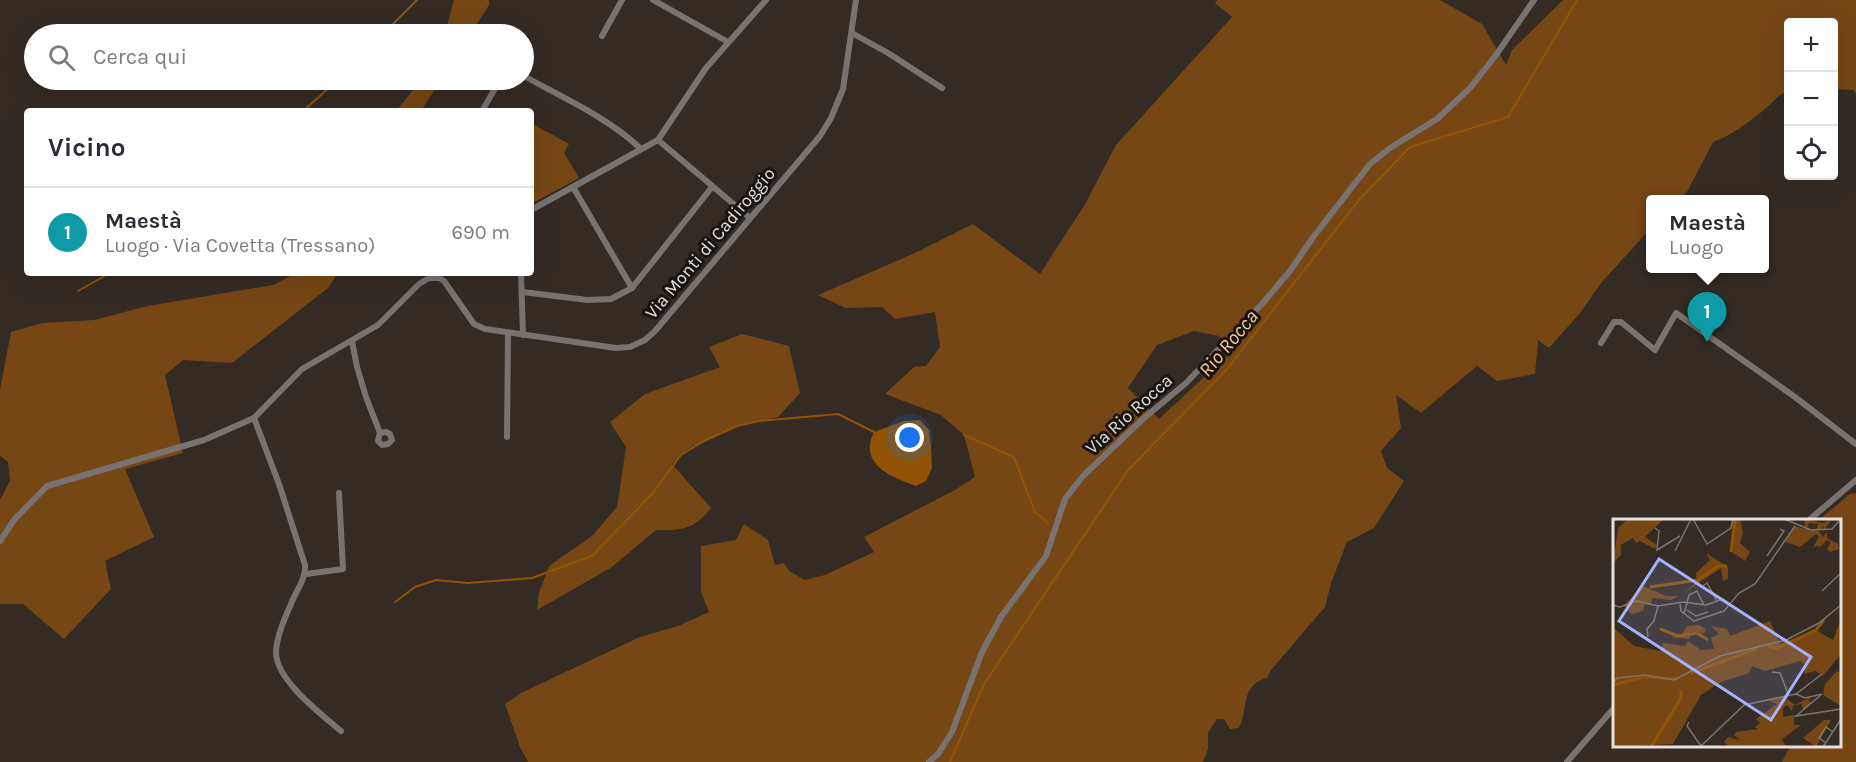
<!DOCTYPE html>
<html lang="it">
<meta charset="utf-8">
<style>
:root{--surface:#fff;--page:#f7f7f7;--text:#2b2b33;--muted:#7c7c81;--line:#e1e1e2;--accent:#61688d}
body{margin:0;font-family:Karla,sans-serif;background:var(--page);color:var(--text)}
.controls{position:absolute;right:18px;top:18px;display:grid;overflow:hidden;border-radius:6px;box-shadow:0 6px 24px #0002}
.controls button{width:54px;height:54px;display:grid;place-items:center;padding:0;border:0;border-bottom:2px solid var(--line);background:var(--surface);color:var(--text);font:30px sans-serif}
.you{position:absolute;left:910px;top:438px;width:21px;height:21px;margin:-15px;border:4px solid #fff;border-radius:50%;background:#1a73e8;box-shadow:0 0 0 9px #1a73e833}
.badge{display:grid;place-items:center;width:39px;height:39px;border-radius:50%;background:var(--accent);color:#fff;font-size:20px;font-weight:700}
.pin{position:absolute;translate:-50% -50px;filter:drop-shadow(0 2px 3px #0008)}
.pin::after{content:'';position:absolute;top:32px;width:21px;height:18px;background:inherit;clip-path:polygon(0 0,100% 0,50% 100%)}
.popup{position:absolute;left:1646px;top:195px;width:123px;height:78px;box-sizing:border-box;display:grid;place-content:center;border-radius:6px;background:var(--surface);filter:drop-shadow(0 2px 4px #0005);font-size:20px;white-space:nowrap;color:var(--muted)}
.popup b{font-size:22px;color:var(--text)}
.popup::after{content:'';position:absolute;left:50%;top:100%;margin-left:-12px;border:12px solid transparent;border-top-color:var(--surface)}
.list{margin:0;padding:0;list-style:none}
h2{display:flex;justify-content:space-between;align-items:center;height:78px;margin:0;padding:0 24px;font-size:26px}
h2 small{font-size:20px;font-weight:400;color:var(--muted)}
.list li{display:grid;grid-template-columns:39px 1fr auto;gap:18px;align-items:center;box-sizing:border-box;height:90px;padding:0 24px;border-top:2px solid var(--line)}
.list b{display:block;font-size:22px;white-space:nowrap}
.list p{margin:0;font-size:20px;white-space:nowrap;color:var(--muted)}
.list em{font-size:20px;font-style:normal;color:var(--muted)}
.icon{flex:none;width:33px;height:33px;fill:none;stroke:currentColor;stroke-width:2;stroke-linecap:round;stroke-linejoin:round}
.map{position:relative;flex:none;width:1856px;height:762px;overflow:hidden}
.search{position:absolute;background:var(--surface);box-shadow:0 6px 24px #0002;left:24px;top:24px;width:510px;height:66px;display:flex;align-items:center;gap:15px;box-sizing:border-box;padding:0 21px;border-radius:33px;color:var(--muted);font-size:22px}
.panel{position:absolute;background:var(--surface);box-shadow:0 6px 24px #0002;left:24px;top:108px;width:510px;height:168px;border-radius:6px}
.map>svg:first-child{display:block}
.green{fill:#764715;fill-rule:evenodd}
.water{fill:#925305}
.lines{fill:none;stroke-linecap:round;stroke-linejoin:round}
.stream{stroke:#925305;stroke-width:2}
.minor{stroke:#787370;stroke-width:6}
.labels{text-anchor:middle;stroke-width:6;stroke-linejoin:round;paint-order:stroke}
.street-label{font-size:18px;fill:#e7e1dd;stroke:#181411}
.water-label{font-size:20px;font-style:italic;fill:#fcc697;stroke:#181411}
.inset-river{fill:none;stroke:#925305;stroke-width:3}
.inset-road{fill:none;stroke:#7b746e;stroke-width:1.5}
.view{fill:#a4b2fc;fill-opacity:0.15;stroke:#a4b2fc;stroke-width:3}
.inset-edge{fill:none;stroke:#e7e1dd;stroke-width:3}
</style>
<div class="map">
<svg width="1856" height="762" viewBox="0 0 1856 762">
<rect width="100%" height="100%" fill="#332b24"/>
<g class="green">
<polygon points="454,0 489,0 489,5 470,34 445,34"/>
<path d="M1217 0H1440L1482 24 1506 65 1512 50 1563 0H1856V93L1853 90 1834 89V22H1788V91C1778 94 1774 102 1766 108 1749 122 1733 135 1713 142L1687 192 1679 199 1650 200V229L1602 282 1580 313 1549 348 1538 340 1535 374 1497 381 1477 366 1421 413 1396 395 1401 428 1381 451 1387 468 1404 481 1374 528 1347 542 1331 583 1325 607 1271 670 1267 678C1240 685 1249 708 1239 728L1230 729 1224 719H1217L1208 733V749L1203 762H528L520 747 505 704 523 692 640 637 678 626 709 612 701 592V546L736 540 744 524 768 540 775 565 784 563 789 571 805 580 825 575 874 552 864 537 955 490 975 477 964 435 941 415 885 394 914 367 926 366 940 347 935 312 895 319 882 307 845 308 818 295 915 253 973 224 1040 274 1084 206 1116 145 1232 17 1215 3ZM1194 331 1219 336 1233 350 1159 419 1128 388 1157 345Z"/>
<polygon points="421,80 441,80 421,111 396,111"/>
<polygon points="531,123 569,144 564,153 579,178 531,204"/>
<polygon points="296,273 338,273 328,288 232,363 183,360 165,375 183,453 125,469 154,537 105,561 111,589 64,639 23,604 0,604 0,500 10,481 8,462 0,456 0,389 11,332 42,323 94,320 148,306 273,285"/>
<path d="M742 334 789 346 800 393 778 417 737 426 688 449 672 464 711 508C695 529 681 531 656 530L612 567 537 610 539 593 549 566 592 536 617 507 626 447 610 422 645 394 720 367 709 347Z"/>
<polygon points="1856,493 1856,762 1782,762 1790,746 1840,746 1840,520 1819,520 1850,494"/>
</g>
<path class="water" d="M920 420 929 430 931 447 932 468 926 481 916 486C891 477 858 464 874 432L904 421Z"/>
<g class="lines">
<g class="stream">
<polyline points="383,34 417,0"/>
<polyline points="303,111 338,80"/>
<polyline points="78,291 110,273"/>
<polyline points="964,435 1014,457 1035,512 1048,523"/>
<polyline points="395,602 415,587 436,580 468,583 532,578 592,556 652,494 681,455 702,442 737,426 759,421 838,414 874,432"/>
<polyline points="950,762 984,684 1128,470 1227,369 1358,201 1410,147 1508,117 1577,0"/>
</g>
<g class="minor">
<polyline points="653,0 728,42"/>
<polyline points="852,33 888,53 942,88"/>
<polyline points="602,36 622,0"/>
<path d="M524 76C563 98 609 118 641 149"/>
<polyline points="482,111 500,80"/>
<polyline points="658,140 750,218"/>
<polyline points="573,187 632,288"/>
<polyline points="531,210 658,140 706,68 766,0"/>
<polyline points="521,273 523,335"/>
<polyline points="523,292 587,300 611,299 632,288 712,187"/>
<polyline points="352,341 357,367 366,397 380,433 378,441 382,445 388,444 392,440 390,434 386,432 380,433"/>
<polyline points="1601,343 1614,322 1621,322 1655,350 1676,313 1795,397 1856,444"/>
<path d="M254 418 279 484 305 565C306 579 296 591 291 604 285 617 276 639 276 653 277 681 321 714 341 731"/>
<polyline points="507,437 508,334"/>
<polyline points="1809,520 1856,480"/>
<polyline points="0,541 14,520 47,486 204,440 254,418 302,369 378,325 419,284 429,278 439,278 444,281 474,324 485,329 616,348 630,347 645,340 655,331 820,136 831,118 843,89 856,0"/>
<polyline points="306,574 343,569 339,493"/>
<polyline points="929,762 938,754 952,732 982,652 1001,617 1046,556 1065,499 1083,476 1144,418 1186,383 1263,303 1290,271 1314,236 1370,164 1390,148 1437,119 1470,88 1496,55 1534,0"/>
<polyline points="1567,762 1614,708"/>
</g>
</g>
<g class="labels">
<g class="street-label">
<text transform="translate(710 243) rotate(-50)" y="6">Via Monti di Cadiroggio</text>
<text transform="translate(1129 414) rotate(-42)" y="6">Via Rio Rocca</text>
</g>
<g class="water-label">
<text transform="translate(1228 343) rotate(-50)" y="7">Rio Rocca</text>
</g>
</g>
<g transform="translate(1613 519)">
<rect width="228" height="228" fill="#332b24"/>
<path d="M15 0H51L32 18 44 26 42 30 27 22 23 24 20 19 8 26V36L0 44 5 9ZM120 0H127L130 14 127 24 137 33 132 42 119 33ZM191 0 210 4 219 0 211 11 210 6 209 11H203L205 5 196 4 194 10 206 12 210 18 214 13V19L225 25 226 30 217 33 214 30 218 23 214 21 206 29 205 26 200 29 206 17 203 15 187 28 172 23 182 7 192 10ZM93 34 115 48V60L110 62 108 49 69 75 84 63 83 54 97 41ZM30 67 53 77H66L58 81 40 79 37 86 32 85 30 92 18 95 11 86ZM228 100V135L210 157 203 152 191 155 193 146 187 142 152 152 139 147 136 154 108 163 88 176 60 225 0 228V108L21 127 48 132 50 124 72 127 75 122 88 131 101 130 98 119 106 115 98 107 114 110 117 117 157 102 167 125 203 111 220 121ZM86 106 93 110 91 114 77 113 76 120 58 118 70 114 74 107ZM224 152 228 154V187L210 176 212 165ZM199 177 195 181 199 184 191 191 188 185 180 187 179 192 174 186 170 189V198L181 196V206H188L169 220 173 228H117L111 223 115 218 127 221 121 216 123 213 145 210 142 208 147 204 143 200 164 185 156 182 172 178 182 186ZM211 201H218L203 228 190 219Z" fill="#764715"/>
<path class="inset-river" d="M118 33 122 0M37 68 85 61 105 47H114M47 110 65 117 84 114 95 121M154 127 164 129 203 111 211 101M78 154 143 130M0 166 31 158 66 160M38 228 68 179V172"/>
<path class="inset-road" d="M80 0 94 25 118 9 120 0M171 0 198 11 219 10 227 1M42 9 46 12 44 31 67 17M62 32 78 0M154 37 171 12 167 10M90 67 94 64 104 82M209 72 228 54M67 85 68 92 81 102 111 92 126 74 142 65 182 7M0 86 7 88 24 82 45 87 70 83 93 86 110 80 127 92M74 91 83 97 95 93M71 95 76 76 84 72 91 86M35 118 34 110 41 102 45 87M159 153 167 154 176 177M0 164 4 159 32 156 61 161 107 137 173 121 206 104 228 86M183 175 192 179 209 175 183 197 228 190M76 203 74 207 88 227 131 186 183 175 209 155M213 224 206 219 213 208 220 213M210 228 228 200"/>
<path class="view" d="M46 40 198 138 158 201 6 102Z"/>
<rect width="228" height="228" class="inset-edge"/>
</g>
</svg>
<div class="controls">
<button>+</button>
<button>−</button>
<button><svg class="icon" aria-label="locate" viewBox="0 0 24 24"><circle cx="12" cy="12" r="6"/><path d="M12 2v4M12 18v4M2 12h4M18 12h4"/></svg></button>
</div>
<div class="you"></div>
<div class="pin badge" style="left:1707px;top:342px;background:#0f9aa8">1</div>
<div class="popup"><b>Maestà</b>Luogo</div>
<div class="search"><svg class="icon" aria-label="search" viewBox="0 0 24 24"><circle cx="10" cy="10" r="6"/><path d="M15 15l6 6"/></svg>Cerca qui</div>
<section class="panel">
<h2>Vicino<small></small></h2>
<ul class="list">
<li><span class="badge" style="background:#0f9aa8">1</span><div><b>Maestà</b><p>Luogo · Via Covetta (Tressano)</p></div><em>690 m</em></li>
</ul>
</section>
</div>
